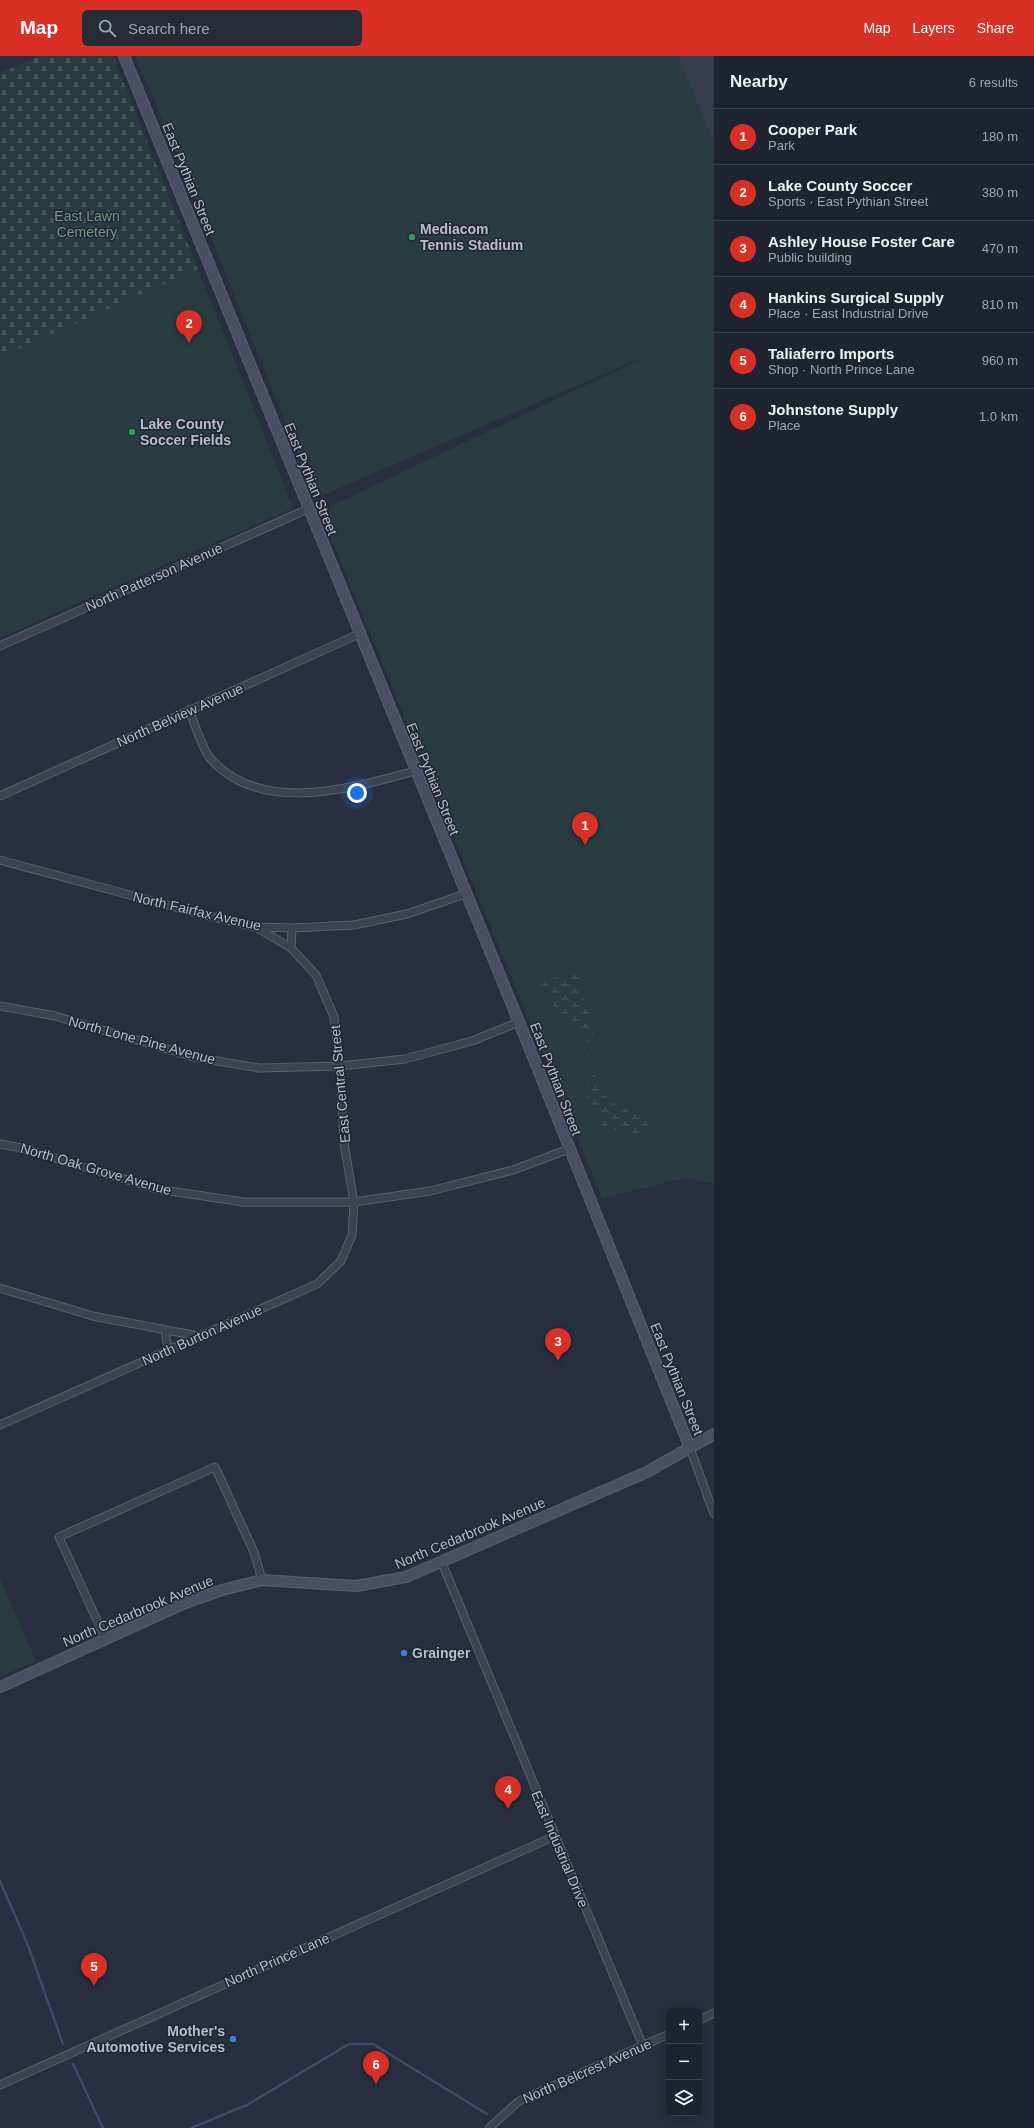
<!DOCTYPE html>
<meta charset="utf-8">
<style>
:root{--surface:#1d2330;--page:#252b38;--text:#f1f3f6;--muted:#a0a4ab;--line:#3b404c;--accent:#d93025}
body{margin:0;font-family:Arial,sans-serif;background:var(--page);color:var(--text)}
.controls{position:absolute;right:12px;bottom:12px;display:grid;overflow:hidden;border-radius:6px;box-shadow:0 2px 10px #0003}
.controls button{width:36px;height:36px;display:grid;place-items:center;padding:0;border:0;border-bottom:1px solid var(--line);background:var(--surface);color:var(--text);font:20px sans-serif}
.you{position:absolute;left:357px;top:737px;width:14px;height:14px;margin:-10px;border:3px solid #fff;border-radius:50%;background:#1a73e8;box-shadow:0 0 0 6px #1a73e833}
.badge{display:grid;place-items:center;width:26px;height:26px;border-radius:50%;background:var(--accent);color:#fff;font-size:13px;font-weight:700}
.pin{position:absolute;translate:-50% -33px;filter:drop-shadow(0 1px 2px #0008)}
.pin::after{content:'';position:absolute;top:21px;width:14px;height:12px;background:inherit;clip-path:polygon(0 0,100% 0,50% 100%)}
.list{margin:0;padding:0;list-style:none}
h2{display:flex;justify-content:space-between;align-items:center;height:52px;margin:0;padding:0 16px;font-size:17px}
h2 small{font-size:13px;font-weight:400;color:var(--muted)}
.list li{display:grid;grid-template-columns:26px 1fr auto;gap:12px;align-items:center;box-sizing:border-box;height:56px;padding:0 16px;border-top:1px solid var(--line)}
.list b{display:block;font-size:15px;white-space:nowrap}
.list p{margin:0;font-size:13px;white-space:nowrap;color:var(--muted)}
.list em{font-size:13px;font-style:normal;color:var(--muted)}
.icon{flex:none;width:22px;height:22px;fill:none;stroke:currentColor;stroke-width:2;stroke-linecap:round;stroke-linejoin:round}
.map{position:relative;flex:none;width:714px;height:2072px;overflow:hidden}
header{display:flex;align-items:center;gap:24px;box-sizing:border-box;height:56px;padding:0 20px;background:var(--accent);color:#fff}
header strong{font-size:19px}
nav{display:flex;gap:22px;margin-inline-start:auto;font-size:14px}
.search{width:280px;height:36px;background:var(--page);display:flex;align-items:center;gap:10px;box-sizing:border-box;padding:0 14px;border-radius:6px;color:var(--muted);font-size:15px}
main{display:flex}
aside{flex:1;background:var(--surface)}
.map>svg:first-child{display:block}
.airport{fill:#353c4d}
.green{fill:#293c41}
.wetland{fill:url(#wetland-marsh)}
.cemetery{fill:url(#cemetery-stones)}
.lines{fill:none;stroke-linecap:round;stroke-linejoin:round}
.stream{stroke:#3e4b68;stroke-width:2.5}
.street-casing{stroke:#595f6d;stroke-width:9}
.secondary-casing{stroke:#595f6d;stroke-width:12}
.street{stroke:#3b4250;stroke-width:7}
.secondary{stroke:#4a5063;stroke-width:10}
.leisure-dot{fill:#2e9e5b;stroke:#202635;stroke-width:1.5}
.shop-dot{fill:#3f7fe0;stroke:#202635;stroke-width:1.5}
.labels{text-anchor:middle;stroke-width:3;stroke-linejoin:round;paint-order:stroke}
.street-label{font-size:14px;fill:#b8bdca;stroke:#202635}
.park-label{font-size:14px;fill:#719a7f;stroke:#202635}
.poi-label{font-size:14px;font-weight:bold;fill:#b8bdca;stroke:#202635;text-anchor:start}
</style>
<header>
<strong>Map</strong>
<div class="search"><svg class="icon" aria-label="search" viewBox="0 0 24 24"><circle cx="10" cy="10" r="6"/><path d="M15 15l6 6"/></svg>Search here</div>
<nav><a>Map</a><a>Layers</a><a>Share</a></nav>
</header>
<main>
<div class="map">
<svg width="714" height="2072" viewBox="0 0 714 2072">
<defs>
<pattern id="wetland-marsh" width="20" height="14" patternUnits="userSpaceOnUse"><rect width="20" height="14" fill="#293c41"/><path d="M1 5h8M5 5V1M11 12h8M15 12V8" fill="none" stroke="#46565b"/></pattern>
<pattern id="cemetery-stones" width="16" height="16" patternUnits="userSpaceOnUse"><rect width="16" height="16" fill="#293c41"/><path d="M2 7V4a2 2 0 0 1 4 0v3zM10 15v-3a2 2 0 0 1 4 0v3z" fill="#46565b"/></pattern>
</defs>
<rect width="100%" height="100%" fill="#272f40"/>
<polygon class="airport" points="676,0 714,0 714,92"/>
<g class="green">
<polygon points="135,0 678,0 714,87 714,1128 685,1122 602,1142 320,455 660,294 316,442 182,110"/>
<polygon points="198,213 293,452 0,582 0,301"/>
<polygon points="0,1523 36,1605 0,1621"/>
</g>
<path class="wetland" d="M585 917 580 923V929C584 945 591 961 594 976 594 981 592 986 592 991 593 1009 594 1026 606 1040 620 1057 648 1056 655 1068L654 1073 634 1078 605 1072 600 1066 586 1040V1032L590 1020 586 982 584 977 564 963 541 933V928L552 922Z"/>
<polygon class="cemetery" points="40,0 113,0 198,213 0,301 0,17"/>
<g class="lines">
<g class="stream">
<polyline points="0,1825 27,1887 63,1988"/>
<polyline points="73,2008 103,2072"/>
<polyline points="191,2072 247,2049 349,1988 373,1988 487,2058"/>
</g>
<defs>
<g id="street">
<polyline points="0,590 308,453"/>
<path d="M189 654C194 666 203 694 210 702 260 760 352 732 415 715"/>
<polyline points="0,740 359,578"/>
<polyline points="0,804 193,856 256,871 292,872 354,869 407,858 465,838"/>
<polyline points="291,892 292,872"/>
<polyline points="0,950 55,960 194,1001 259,1012 340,1010 405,1003 472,985 519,966"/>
<polyline points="0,1088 22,1092 157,1133 243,1146 354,1146 430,1135 513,1114 569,1093"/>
<polyline points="0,1232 93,1260 198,1280"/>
<polyline points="165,1274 168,1293"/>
<polyline points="0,1369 317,1228 341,1205 352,1179 354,1146 344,1087 340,1010 334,961 316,919 291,892 256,871"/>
<polyline points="690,1392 714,1458"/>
<polyline points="442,1507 643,1990"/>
<polyline points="106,1584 59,1481 215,1411 254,1496 262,1524"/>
<polyline points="699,1964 714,1957"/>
<polyline points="0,2029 555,1780"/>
<polyline points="489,2072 519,2045 669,1978"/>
</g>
<g id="secondary">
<polyline points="124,0 519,966 690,1392"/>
<polyline points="0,1631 185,1547 222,1534 262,1524 356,1530 406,1521 647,1416 714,1378"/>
</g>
</defs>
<use href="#street" class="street-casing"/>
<use href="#secondary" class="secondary-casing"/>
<use href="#street" class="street"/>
<use href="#secondary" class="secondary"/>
</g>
<g class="leisure-dot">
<circle cx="412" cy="181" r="4"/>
<circle cx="132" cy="376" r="4"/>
</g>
<g class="shop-dot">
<circle cx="404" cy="1597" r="4"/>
<circle cx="233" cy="1983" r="4"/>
</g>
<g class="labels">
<g class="street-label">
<text transform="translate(189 123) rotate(68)" y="5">East Pythian Street</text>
<text transform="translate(311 423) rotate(68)" y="5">East Pythian Street</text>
<text transform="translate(154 521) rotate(-24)" y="5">North Patterson Avenue</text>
<text transform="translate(180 659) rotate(-24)" y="5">North Belview Avenue</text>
<text transform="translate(433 723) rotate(68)" y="5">East Pythian Street</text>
<text transform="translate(197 855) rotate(13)" y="5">North Fairfax Avenue</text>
<text transform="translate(142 984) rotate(15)" y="5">North Lone Pine Avenue</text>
<text transform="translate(556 1023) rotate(69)" y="5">East Pythian Street</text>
<text transform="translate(340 1028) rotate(-95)" y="5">East Central Street</text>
<text transform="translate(96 1113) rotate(16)" y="5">North Oak Grove Avenue</text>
<text transform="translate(202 1279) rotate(-24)" y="5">North Burton Avenue</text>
<text transform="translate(677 1323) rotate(68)" y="5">East Pythian Street</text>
<text transform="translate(470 1477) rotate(-23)" y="5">North Cedarbrook Avenue</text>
<text transform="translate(138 1555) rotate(-23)" y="5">North Cedarbrook Avenue</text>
<text transform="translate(560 1793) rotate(67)" y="5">East Industrial Drive</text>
<text transform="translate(277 1904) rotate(-24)" y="5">North Prince Lane</text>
<text transform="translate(587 2015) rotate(-24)" y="5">North Belcrest Avenue</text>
</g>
<g class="park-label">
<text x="87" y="165">East Lawn<tspan x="87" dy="16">Cemetery</tspan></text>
</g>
<g class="poi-label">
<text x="420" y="178">Mediacom<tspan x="420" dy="16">Tennis Stadium</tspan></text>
<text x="140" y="373">Lake County<tspan x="140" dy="16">Soccer Fields</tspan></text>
<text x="412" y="1602">Grainger</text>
<text x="225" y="1980" text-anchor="end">Mother's<tspan x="225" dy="16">Automotive Services</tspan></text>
</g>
</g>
</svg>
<div class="controls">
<button>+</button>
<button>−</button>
<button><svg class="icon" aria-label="layers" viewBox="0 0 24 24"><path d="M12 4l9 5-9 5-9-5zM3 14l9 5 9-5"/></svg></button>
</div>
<div class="you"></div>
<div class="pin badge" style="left:585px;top:789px">1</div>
<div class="pin badge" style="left:189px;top:287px">2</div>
<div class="pin badge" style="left:558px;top:1305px">3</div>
<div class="pin badge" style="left:508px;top:1753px">4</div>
<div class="pin badge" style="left:94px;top:1930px">5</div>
<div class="pin badge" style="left:376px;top:2028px">6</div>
</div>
<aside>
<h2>Nearby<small>6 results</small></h2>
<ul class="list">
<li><span class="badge">1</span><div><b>Cooper Park</b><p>Park</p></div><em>180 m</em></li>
<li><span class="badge">2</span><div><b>Lake County Soccer</b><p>Sports · East Pythian Street</p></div><em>380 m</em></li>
<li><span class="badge">3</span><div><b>Ashley House Foster Care</b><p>Public building</p></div><em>470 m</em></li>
<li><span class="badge">4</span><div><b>Hankins Surgical Supply</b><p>Place · East Industrial Drive</p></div><em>810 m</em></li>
<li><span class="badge">5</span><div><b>Taliaferro Imports</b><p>Shop · North Prince Lane</p></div><em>960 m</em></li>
<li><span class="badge">6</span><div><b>Johnstone Supply</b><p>Place</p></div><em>1.0 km</em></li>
</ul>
</aside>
</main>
